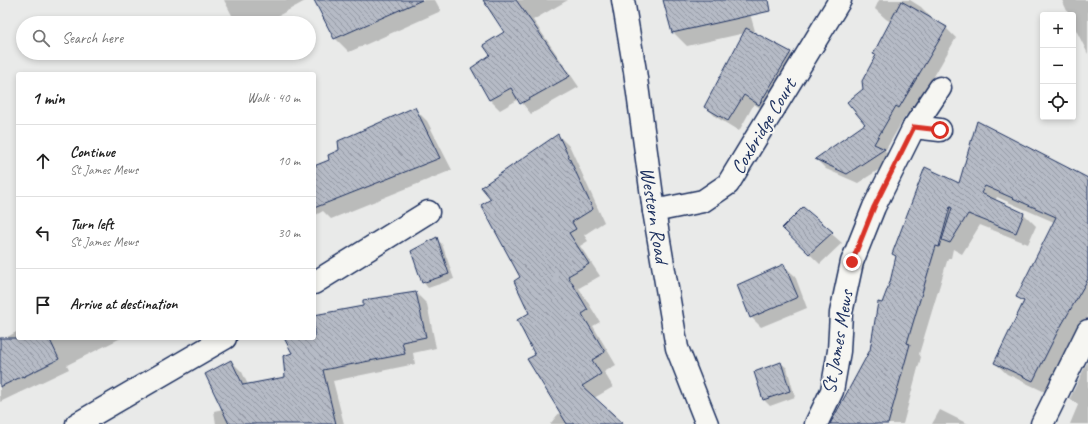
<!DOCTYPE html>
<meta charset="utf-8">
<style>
:root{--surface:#fff;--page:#f2f2f2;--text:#222;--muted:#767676;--line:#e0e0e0}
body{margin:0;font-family:Caveat,sans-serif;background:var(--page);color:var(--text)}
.controls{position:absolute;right:12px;top:12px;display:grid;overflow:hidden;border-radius:4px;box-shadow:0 2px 6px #0003}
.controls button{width:36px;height:36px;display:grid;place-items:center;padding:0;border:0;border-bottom:1px solid var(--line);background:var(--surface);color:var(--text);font:20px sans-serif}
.stop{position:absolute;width:12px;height:12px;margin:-9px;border:3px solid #d93025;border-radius:50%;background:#fff}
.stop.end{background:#d93025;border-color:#fff;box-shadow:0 1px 4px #0008}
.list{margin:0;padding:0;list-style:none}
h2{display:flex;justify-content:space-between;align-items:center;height:52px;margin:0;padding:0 16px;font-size:17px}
h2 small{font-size:13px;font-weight:400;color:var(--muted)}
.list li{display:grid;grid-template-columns:26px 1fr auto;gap:12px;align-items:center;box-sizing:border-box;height:72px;padding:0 16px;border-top:1px solid var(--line)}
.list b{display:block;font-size:15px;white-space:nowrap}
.list p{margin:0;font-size:13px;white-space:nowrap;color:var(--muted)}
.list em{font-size:13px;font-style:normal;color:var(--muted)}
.icon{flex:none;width:22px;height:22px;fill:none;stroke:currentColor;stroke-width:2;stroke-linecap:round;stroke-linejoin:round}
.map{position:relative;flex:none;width:1088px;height:424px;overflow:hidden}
.search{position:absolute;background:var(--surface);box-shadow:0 2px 6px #0003;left:16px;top:16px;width:300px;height:44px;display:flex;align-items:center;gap:10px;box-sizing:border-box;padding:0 14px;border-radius:22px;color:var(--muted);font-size:15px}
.panel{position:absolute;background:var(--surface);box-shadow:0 2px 6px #0003;left:16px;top:72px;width:300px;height:268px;border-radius:4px}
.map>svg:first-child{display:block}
.shadow{fill:#0003}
.building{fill:url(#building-back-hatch);stroke:#1b2f5e}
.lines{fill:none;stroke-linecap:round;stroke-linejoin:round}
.street-casing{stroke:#1b2f5e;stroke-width:25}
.secondary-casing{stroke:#1b2f5e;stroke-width:25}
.street{stroke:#f6f6f2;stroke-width:22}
.secondary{stroke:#f6f6f2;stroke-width:22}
.route{stroke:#d93025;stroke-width:5}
.labels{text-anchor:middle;stroke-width:4;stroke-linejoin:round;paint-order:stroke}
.street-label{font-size:20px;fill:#1b2f5e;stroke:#f6f6f2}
</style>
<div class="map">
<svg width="1088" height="424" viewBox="0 0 1088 424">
<defs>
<pattern id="building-back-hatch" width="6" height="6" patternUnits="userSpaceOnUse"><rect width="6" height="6" fill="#b6bbc6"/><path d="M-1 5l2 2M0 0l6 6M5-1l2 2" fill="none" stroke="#9398a4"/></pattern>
</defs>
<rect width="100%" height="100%" fill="#e9eae9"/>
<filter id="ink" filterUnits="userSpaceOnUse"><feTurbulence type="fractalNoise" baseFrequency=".025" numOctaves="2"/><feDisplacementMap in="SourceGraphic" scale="8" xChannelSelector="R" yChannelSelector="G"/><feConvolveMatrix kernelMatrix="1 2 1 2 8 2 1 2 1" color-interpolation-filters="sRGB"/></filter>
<g filter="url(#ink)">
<g class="shadow">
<polygon points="224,0 307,0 265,23 238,23 234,19"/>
<polygon points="315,0 435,0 441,11 349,52 335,38"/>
<polygon points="485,0 568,0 533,20 579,87 531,114 519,99 500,110 490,100 473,68 491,55 505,32"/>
<polygon points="664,0 746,0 755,31 750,32 790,53 801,63 770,114 754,104 739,131 716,117 706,107 745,33 687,46 673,32"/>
<polygon points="879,0 910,0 921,7 931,17 931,19 946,28 956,38 910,118 906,115 885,151 894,160 858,183 826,169 816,159 866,124 865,90 877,56 874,53 891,22 886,19 875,9"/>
<polygon points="1062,0 1088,0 1088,54 1073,24 1073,15 1069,15"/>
<polygon points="414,108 427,121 452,170 331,219 323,211 314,216 314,168 330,161"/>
<polygon points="558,135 570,147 604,222 584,235 588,241 580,246 600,276 579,288 600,322 593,326 616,365 604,372 613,387 594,398 622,424 550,424 560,412 536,355 531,314 522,277 492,199"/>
<polygon points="1088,179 1088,338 1058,398 1007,374 995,363 1024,303 1018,296 1054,222 997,197 995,201 1024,214 1036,226 1028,244 980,225 962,254 953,249 951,258 948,258 919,354 921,357 903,424 831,424 871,350 883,304 891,282 897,257 893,254 960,184"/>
<polygon points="803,209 842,243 820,264 793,238"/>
<polygon points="436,239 442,244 454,279 428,288 423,282"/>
<polygon points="784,266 795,276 807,308 761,327 751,317"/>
<polygon points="416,293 427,304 436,348 413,353 415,364 333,381 344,424 216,424 214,411 223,409 231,361 242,372 248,385 286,378 294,354 285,338 314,338 314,316 364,306"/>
<polygon points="18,331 18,338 121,338 67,365 69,369 0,402 0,341"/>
<polygon points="1088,361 1088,424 1070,424 1078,405 1070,398"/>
<polygon points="781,363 787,368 795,397 770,406 764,400 755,373"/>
<polygon points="940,410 968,424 932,424"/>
</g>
<g class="building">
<polygon points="314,0 422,0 334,39"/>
<polygon points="483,0 516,0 570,76 520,104 511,88 489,100 471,68 490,55 483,45 504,32"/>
<polygon points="663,0 768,0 770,11 672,33"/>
<polygon points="901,1 947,27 899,108 896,106 874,144 885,149 847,174 815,159 865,124 847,102 863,89 862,81 876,55 873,54"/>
<polygon points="746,28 791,52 759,105 744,95 728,121 704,107"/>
<polygon points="415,107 440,158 314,208 314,166 329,160 328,155 339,150 338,141"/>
<polygon points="977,121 1088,178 1088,279 1057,333 1033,381 994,363 1024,301 1016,297 1056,217 985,186 981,193 1024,213 1016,233 968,214 950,243 942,240 952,208 950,207 939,247 936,246 907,343 910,344 888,424 830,424 870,350 878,302 882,303 890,282 896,256 892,254 925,167 959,183"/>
<polygon points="558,134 593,209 572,222 576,229 569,233 589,264 568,276 588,310 582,314 605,352 592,360 601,374 582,386 624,424 567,424 527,359 535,355 517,320 529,313 514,281 520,277 481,205 491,199 481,187"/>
<polygon points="803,207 833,232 809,254 782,228"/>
<polygon points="437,237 449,274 422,283 411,251"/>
<polygon points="784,264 798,297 750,318 737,285"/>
<polygon points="416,292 426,337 402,342 405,354 323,370 336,424 229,424 205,374 231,360 243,385 285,377 283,356 292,353 284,338 314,338 314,315 363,306 363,300"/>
<polygon points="0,338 49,338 59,359 23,377 23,376 0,387"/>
<polygon points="781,362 790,391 763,400 754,372"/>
</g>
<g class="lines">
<defs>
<g id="street">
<polyline points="914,127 940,130"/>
<polyline points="654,211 703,201 728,184 840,0"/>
<polyline points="314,283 428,212"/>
<polyline points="77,424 225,338"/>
<polyline points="816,424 832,391 839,351 841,313 852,262 874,207 914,127 940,88"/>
<polyline points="1042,424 1088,331"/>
</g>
<polyline id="secondary" points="623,0 635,71 654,211 677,348 707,424"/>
</defs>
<use href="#street" class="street-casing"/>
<use href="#secondary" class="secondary-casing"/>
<use href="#street" class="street"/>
<use href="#secondary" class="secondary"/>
</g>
</g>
<g class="lines" filter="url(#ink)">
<polyline class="route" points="852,262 874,207 914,127 940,130"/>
</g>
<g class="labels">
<g class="street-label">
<text transform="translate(763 126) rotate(-59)" y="7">Coxbridge Court</text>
<text transform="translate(655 215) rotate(81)" y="7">Western Road</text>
<text transform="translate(837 342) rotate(-80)" y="7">St James Mews</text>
</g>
</g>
</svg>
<div class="controls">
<button>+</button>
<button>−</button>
<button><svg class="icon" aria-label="locate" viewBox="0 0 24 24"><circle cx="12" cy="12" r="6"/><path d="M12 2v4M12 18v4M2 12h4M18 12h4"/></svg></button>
</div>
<div class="stop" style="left:940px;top:130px"></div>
<div class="stop end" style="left:852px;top:262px"></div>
<div class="search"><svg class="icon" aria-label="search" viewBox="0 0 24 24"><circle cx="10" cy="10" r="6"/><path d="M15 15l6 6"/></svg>Search here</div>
<section class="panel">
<h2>1 min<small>Walk · 40 m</small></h2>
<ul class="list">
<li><svg class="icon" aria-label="ahead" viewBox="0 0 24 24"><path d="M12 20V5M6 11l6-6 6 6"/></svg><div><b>Continue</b><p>St James Mews</p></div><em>10 m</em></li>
<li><svg class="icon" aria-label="left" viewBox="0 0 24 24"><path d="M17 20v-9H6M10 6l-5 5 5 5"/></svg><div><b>Turn left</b><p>St James Mews</p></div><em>30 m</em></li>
<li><svg class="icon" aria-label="arrive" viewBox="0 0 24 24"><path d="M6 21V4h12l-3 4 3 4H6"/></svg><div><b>Arrive at destination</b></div></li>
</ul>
</section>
</div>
